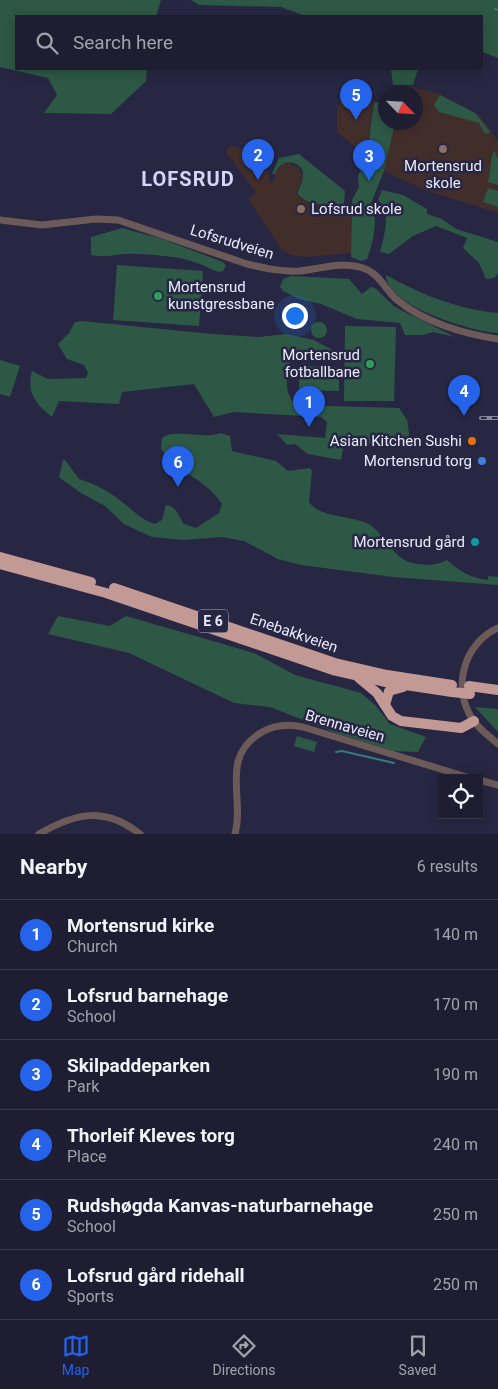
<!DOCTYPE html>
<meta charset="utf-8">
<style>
:root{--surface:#1e1d32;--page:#26263a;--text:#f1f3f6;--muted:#a1a2ac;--line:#3c3b4d;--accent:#2563eb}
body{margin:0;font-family:Roboto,sans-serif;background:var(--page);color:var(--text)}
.controls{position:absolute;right:15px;bottom:15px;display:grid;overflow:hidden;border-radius:0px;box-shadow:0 2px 12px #0003}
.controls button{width:45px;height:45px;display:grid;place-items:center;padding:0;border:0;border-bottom:1px solid var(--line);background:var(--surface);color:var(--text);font:25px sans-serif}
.compass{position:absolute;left:378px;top:85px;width:45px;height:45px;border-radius:50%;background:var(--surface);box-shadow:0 2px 12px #0003;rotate:115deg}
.you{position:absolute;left:294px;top:315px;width:18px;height:18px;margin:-12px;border:4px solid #fff;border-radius:50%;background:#1a73e8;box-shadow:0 0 0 8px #1a73e833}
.badge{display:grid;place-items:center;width:32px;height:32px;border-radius:50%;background:var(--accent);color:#fff;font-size:16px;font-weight:700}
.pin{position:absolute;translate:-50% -41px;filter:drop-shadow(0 1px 2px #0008)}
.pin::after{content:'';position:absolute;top:26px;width:18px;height:15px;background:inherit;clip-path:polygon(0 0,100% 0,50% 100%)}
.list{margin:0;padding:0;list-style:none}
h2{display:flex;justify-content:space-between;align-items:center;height:65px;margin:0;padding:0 20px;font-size:21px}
h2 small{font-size:16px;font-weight:400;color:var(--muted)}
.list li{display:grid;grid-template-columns:32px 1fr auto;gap:15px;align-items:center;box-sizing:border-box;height:70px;padding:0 20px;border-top:1px solid var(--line)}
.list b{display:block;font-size:19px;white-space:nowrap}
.list p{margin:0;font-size:16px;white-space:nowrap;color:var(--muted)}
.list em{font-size:16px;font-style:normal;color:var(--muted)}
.icon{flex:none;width:28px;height:28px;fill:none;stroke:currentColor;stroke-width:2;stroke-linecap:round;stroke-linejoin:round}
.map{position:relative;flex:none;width:498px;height:834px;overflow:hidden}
.search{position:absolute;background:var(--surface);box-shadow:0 2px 12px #0003;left:15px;right:15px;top:15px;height:55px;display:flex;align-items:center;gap:12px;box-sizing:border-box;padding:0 18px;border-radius:0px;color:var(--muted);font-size:19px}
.sheet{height:485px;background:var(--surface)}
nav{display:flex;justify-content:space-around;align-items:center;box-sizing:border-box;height:70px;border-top:1px solid var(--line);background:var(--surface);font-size:14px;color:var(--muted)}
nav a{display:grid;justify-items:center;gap:2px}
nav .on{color:var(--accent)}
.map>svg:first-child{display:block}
.education{fill:#412d2a}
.green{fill:#2d5845}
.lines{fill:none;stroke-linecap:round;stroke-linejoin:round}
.stream{stroke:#337c80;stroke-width:2}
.minor{stroke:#6b5a58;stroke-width:7}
.highway{stroke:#c29994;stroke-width:10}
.rail-casing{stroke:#87879e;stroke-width:4}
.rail{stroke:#282743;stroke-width:2;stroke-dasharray:5.5;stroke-linecap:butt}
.highway-bridge{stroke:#c29994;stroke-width:10}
.education-dot{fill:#8d6e63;stroke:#282743;stroke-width:2}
.leisure-dot{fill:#2e9e5b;stroke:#282743;stroke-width:2}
.food-dot{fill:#e8710a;stroke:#282743;stroke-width:2}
.shop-dot{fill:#3f7fe0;stroke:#282743;stroke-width:2}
.culture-dot{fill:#0f9aa8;stroke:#282743;stroke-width:2}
.labels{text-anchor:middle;stroke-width:5;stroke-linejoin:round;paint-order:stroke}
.shield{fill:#282743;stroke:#afb0c4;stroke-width:1}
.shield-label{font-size:14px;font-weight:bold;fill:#e9eafc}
.poi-label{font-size:15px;fill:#e9eafc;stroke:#282743;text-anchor:end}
.street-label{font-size:15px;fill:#e9eafc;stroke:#282743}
.district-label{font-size:20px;font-weight:bold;letter-spacing:1px;fill:#d3d5f9;stroke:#282743}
</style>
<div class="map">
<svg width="498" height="834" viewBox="0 0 498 834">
<rect width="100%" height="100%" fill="#282743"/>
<g class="education">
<polygon points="405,85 440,94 480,116 498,141 498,213 425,190 384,171 395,123 416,122 416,92 403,92"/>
<polygon points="345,95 355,95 374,99 367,156 337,132 337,112 340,101"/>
<polygon points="231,145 272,160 267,167 270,183 275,179 275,173 282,164 289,163 299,168 302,174 301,182 296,193 301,199 322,205 344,205 351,213 351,253 306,257 291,255 282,250 248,199 258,191 256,192 226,152"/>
</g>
<g class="green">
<polygon points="0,0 161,0 156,16 16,16 16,69 147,69 146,81 111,114 44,113 57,95 48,78 0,67"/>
<polygon points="191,0 498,0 498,58 482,52 482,16 305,16 281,7 199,5"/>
<polygon points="391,69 418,69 413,85 393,85"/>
<polygon points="440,95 475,113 490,132 485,134 479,123 439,112 434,105"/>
<path d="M374 102 385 103 386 122 395 123 384 171 371 203C379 217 373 244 367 259L361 261 351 257 352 200 359 187 358 176 367 156Z"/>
<path d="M494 150 498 159V185L488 182C491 171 490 160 494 150Z"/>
<path d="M299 154 345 191 344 204C328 204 307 207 297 193L302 182 303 171C295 158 280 160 275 174H272L279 158Z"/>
<polygon points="488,188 498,191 498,207 483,202"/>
<path d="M382 190 403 195 427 209V214L442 219 456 229 498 242V274L494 278 486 279 479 263 463 248 467 238 436 226 413 236 389 254 380 252C384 235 392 214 378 200Z"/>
<path d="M122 228 162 239 223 262 226 266 223 271 219 272C211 270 203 264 194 262 177 256 156 255 137 254 121 253 107 258 91 255V237Z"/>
<polygon points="117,265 203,271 199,326 113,320"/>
<path d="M386 275C422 295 457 309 498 313V333C473 332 386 306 386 275Z"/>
<polygon points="291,276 349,279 362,294 371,287 375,288 395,307 455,337 433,332 423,335 405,335 400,323 357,319 321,304 299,299 283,291 280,287 283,279"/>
<path d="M82 321 212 334 259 337 286 334 314 340 340 354V359L297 355 292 357C287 377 282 388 295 405L399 408 407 420 410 440 400 443 344 444 341 460 308 454 295 444 287 445 277 434 325 438 327 422 321 417 234 412 214 417 194 384 122 392 119 404 59 401 52 417C36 404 26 393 32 371L48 379 86 378 88 373 84 365 67 359 58 344 69 333 75 322Z"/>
<circle cx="319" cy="330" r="8"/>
<polygon points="345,326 396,327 394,401 344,401"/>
<polygon points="0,360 20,366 10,397 0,394"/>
<polygon points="300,366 339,367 339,391 299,390"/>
<path d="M221 433 230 436 232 451 276 461 288 471 310 468 312 471 309 502C321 519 354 515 370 525 384 534 393 557 409 562 422 566 435 566 447 560 459 571 471 578 488 580V576L498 577V585L393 577 301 565 278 559 244 541 222 537 184 540 152 537 124 524 105 506 81 493 59 477 63 460H65L79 479C96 484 112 493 126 505 136 513 143 521 155 524L162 520 166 505C178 507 178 516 184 524L196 528 219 513 222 504C207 480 177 472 161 449L162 438C175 428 204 440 221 433Z"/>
<polygon points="58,616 110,626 126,616 254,653 295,675 361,693 375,705 390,724 426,737 418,752 394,751 339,734 270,707 234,703 129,653 48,634"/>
<polygon points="475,707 498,709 498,732"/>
<polygon points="297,736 317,742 314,752 294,746"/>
</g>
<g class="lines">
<g class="stream">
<polyline points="495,9 498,10"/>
<polyline points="336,752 342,751 394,763"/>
</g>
<g class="minor">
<path d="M0 220 42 225 96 219 118 220 247 264C264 268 281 272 299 271 319 269 344 261 363 268 379 273 385 289 396 299 423 322 464 334 498 339"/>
<path d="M498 628C464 643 451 688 473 720 479 729 489 736 498 744"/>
<polyline points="479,780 498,785"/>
<path d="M39 834C75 813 105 806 140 834"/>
<path d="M235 834C245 798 219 757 262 732 275 725 290 724 303 727L470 778"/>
</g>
<g class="highway">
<polyline points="0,557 91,582"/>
<polyline points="0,564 106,593 333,670 386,682 452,692"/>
<polyline points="114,588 335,663 387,675 452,685"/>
<polyline points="359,678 377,693 392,716 401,721 461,728 474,721"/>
<polyline points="469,686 498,690"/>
<polyline points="385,705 389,691 403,687"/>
</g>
<defs>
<polyline id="rail" points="481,418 498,418"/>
</defs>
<use href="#rail" class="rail-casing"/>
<use href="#rail" class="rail"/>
<polyline class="highway-bridge" points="452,692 470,694"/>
</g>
<g class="education-dot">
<circle cx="443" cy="149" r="5"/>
<circle cx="301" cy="209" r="5"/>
</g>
<g class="leisure-dot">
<circle cx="158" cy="296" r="5"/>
<circle cx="370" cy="364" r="5"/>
</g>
<circle class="food-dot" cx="472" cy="441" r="5"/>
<circle class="shop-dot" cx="482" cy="461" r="5"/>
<circle class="culture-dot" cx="475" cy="542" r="5"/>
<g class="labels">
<rect class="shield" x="198" y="609.5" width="30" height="23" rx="4"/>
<g class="shield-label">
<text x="213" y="626">E 6</text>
</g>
<g class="poi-label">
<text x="443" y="171" text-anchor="middle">Mortensrud<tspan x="443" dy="17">skole</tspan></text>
<text x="311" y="214" text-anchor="start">Lofsrud skole</text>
<text x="168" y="292" text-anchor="start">Mortensrud<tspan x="168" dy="17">kunstgressbane</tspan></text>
<text x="360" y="360">Mortensrud<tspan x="360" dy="17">fotballbane</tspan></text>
<text x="462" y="446">Asian Kitchen Sushi</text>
<text x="472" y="466">Mortensrud torg</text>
<text x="465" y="547">Mortensrud gård</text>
</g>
<g class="street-label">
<text transform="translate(232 242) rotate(17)" y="5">Lofsrudveien</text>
<text transform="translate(294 633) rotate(19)" y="5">Enebakkveien</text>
<text transform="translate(345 726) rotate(16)" y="5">Brennaveien</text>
</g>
<g class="district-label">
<text x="188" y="186">LOFSRUD</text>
</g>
</g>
</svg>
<div class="controls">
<button><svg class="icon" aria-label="locate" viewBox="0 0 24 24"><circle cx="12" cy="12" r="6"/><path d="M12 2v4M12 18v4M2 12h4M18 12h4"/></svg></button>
</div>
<svg class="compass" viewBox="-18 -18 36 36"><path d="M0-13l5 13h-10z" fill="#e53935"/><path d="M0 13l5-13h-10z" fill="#a1a2ac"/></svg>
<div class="you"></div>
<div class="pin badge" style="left:309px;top:427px">1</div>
<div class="pin badge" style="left:258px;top:180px">2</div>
<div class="pin badge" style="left:369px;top:181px">3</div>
<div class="pin badge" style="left:464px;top:416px">4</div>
<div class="pin badge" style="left:356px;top:120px">5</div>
<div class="pin badge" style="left:178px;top:487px">6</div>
<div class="search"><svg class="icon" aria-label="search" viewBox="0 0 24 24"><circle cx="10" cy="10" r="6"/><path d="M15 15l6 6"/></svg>Search here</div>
</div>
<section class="sheet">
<h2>Nearby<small>6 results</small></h2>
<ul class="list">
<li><span class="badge">1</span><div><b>Mortensrud kirke</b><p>Church</p></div><em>140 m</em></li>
<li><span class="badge">2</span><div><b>Lofsrud barnehage</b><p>School</p></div><em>170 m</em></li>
<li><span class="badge">3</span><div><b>Skilpaddeparken</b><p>Park</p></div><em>190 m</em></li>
<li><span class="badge">4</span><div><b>Thorleif Kleves torg</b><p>Place</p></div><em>240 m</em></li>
<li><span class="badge">5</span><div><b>Rudshøgda Kanvas-naturbarnehage</b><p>School</p></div><em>250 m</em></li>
<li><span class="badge">6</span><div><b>Lofsrud gård ridehall</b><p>Sports</p></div><em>250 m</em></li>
</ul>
</section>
<nav>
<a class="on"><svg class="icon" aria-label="map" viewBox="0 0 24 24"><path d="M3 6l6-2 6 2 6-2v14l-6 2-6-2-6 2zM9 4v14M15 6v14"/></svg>Map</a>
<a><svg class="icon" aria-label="directions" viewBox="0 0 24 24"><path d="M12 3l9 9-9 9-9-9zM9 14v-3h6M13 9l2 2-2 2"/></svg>Directions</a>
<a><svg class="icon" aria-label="saved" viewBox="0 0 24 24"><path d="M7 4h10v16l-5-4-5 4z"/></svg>Saved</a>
</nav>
